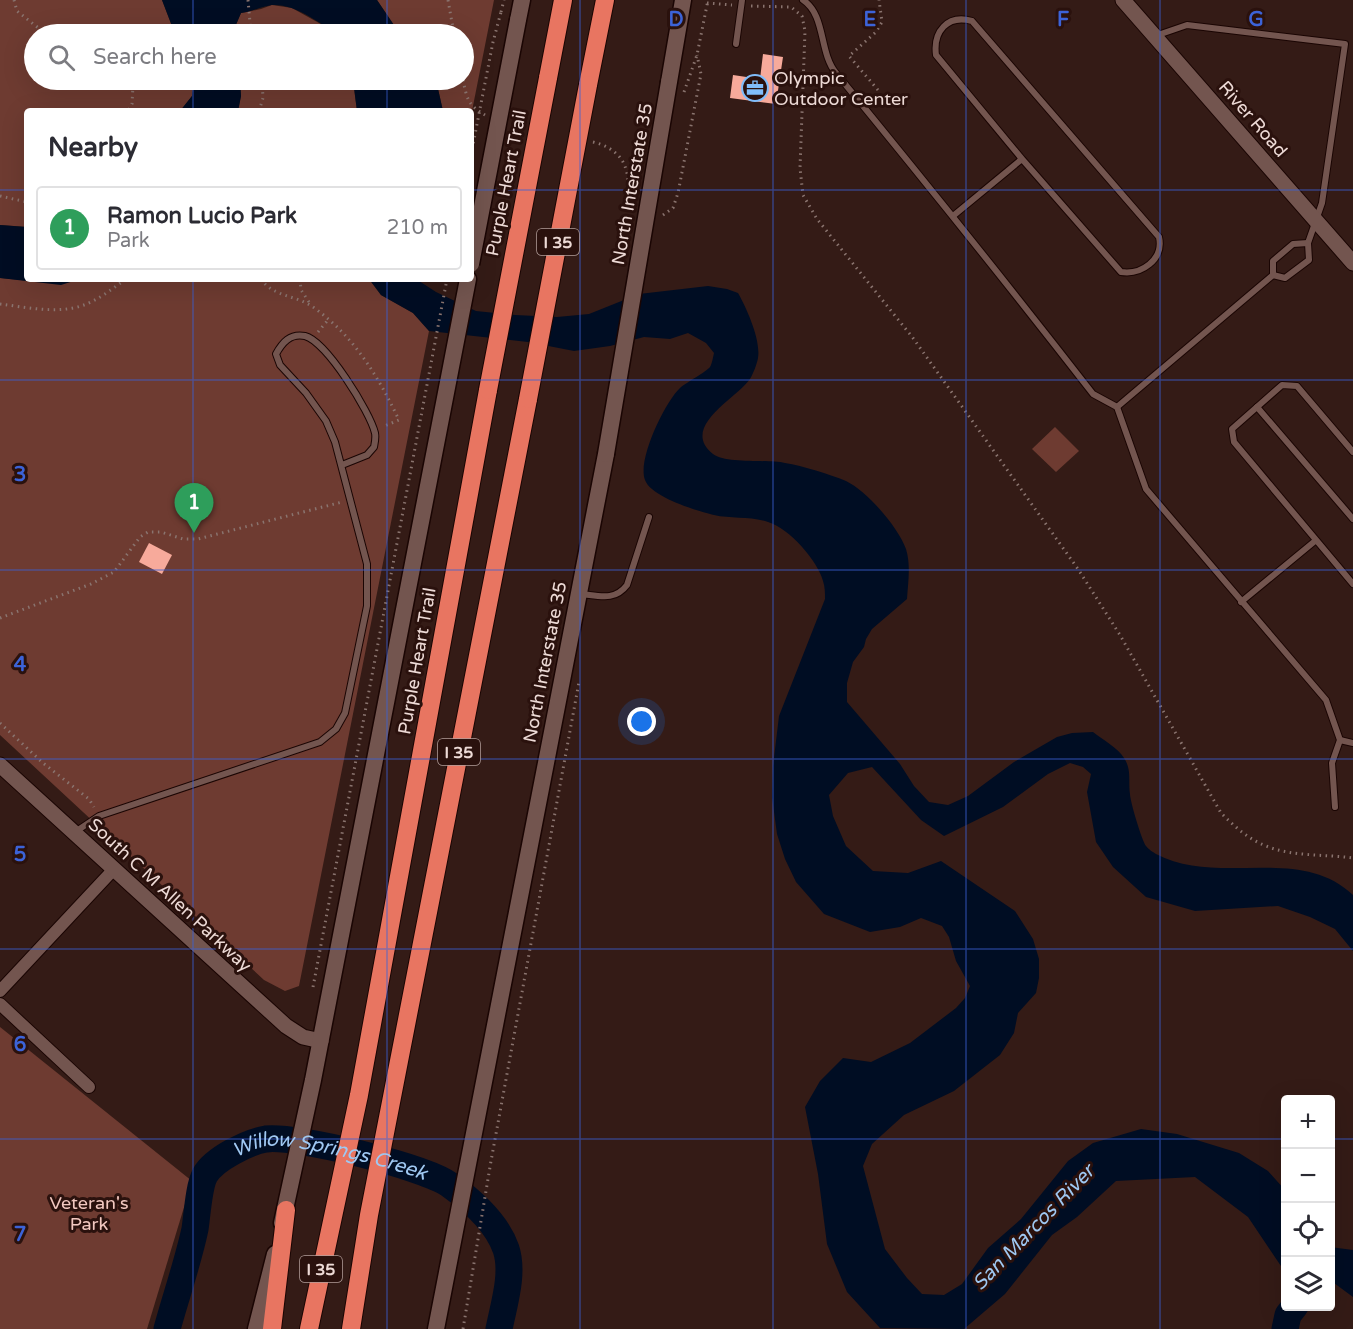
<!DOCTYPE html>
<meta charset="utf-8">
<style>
:root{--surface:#fff;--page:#f2f2f3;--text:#2b2b33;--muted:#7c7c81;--line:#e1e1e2;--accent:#0f766e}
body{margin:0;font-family:"Varela Round",sans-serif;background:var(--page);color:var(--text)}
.controls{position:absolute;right:18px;bottom:18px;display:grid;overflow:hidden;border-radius:6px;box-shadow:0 6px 24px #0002}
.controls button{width:54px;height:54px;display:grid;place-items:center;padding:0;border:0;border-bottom:2px solid var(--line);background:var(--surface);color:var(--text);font:30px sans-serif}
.you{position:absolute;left:642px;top:722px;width:21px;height:21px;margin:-15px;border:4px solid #fff;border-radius:50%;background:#1a73e8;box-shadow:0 0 0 9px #1a73e833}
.badge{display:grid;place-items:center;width:39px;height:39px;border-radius:50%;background:var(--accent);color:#fff;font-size:20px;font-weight:700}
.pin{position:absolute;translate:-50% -50px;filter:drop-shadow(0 2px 3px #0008)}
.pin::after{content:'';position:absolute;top:32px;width:21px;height:18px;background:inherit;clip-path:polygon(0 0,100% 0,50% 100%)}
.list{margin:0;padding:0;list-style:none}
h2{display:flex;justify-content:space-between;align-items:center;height:78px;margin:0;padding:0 24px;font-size:26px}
h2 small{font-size:20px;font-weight:400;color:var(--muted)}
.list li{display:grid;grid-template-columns:39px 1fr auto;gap:18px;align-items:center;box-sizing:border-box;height:84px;margin:0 12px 12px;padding:0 12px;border:2px solid var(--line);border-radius:6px}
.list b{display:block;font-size:22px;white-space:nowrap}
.list p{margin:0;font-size:20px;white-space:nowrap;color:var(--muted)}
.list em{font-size:20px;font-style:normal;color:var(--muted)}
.icon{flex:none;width:33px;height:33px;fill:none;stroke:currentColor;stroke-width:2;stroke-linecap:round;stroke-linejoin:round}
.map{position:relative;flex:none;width:1353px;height:1329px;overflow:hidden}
.search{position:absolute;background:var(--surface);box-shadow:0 6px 24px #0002;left:24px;top:24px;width:450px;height:66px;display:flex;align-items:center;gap:15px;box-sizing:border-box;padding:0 21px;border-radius:33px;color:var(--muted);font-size:22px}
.panel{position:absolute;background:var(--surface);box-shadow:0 6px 24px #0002;left:24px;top:108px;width:450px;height:174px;border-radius:6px}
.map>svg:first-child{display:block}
.green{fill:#6e3b31}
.water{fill:#000d23}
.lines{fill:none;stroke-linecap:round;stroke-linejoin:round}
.river{stroke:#000d23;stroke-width:27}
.building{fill:#f7aa9b}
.service-casing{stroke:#1a0503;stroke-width:8}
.minor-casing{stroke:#1a0503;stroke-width:14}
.tertiary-casing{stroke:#1a0503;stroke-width:17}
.secondary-casing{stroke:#1a0503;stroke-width:19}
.motorway-casing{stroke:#1a0503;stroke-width:20}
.path{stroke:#8a746f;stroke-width:3;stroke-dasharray:1.5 4.5;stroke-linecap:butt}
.service{stroke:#73554f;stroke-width:6}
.minor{stroke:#73554f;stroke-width:12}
.tertiary{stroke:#73554f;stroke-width:15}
.secondary{stroke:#73554f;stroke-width:16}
.motorway{stroke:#e87561;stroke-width:18}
.secondary-bridge-casing{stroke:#1a0503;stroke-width:19;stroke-linecap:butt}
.motorway-bridge-casing{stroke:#1a0503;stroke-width:20;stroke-linecap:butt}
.path-bridge{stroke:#8a746f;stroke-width:3;stroke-dasharray:1.5 4.5;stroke-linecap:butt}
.secondary-bridge{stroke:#73554f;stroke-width:16}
.motorway-bridge{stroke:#e87561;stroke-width:18}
.grid{fill:none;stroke:#3c63d8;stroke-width:1.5;stroke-opacity:0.55}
.labels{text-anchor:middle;stroke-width:6;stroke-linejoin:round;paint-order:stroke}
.shield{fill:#2a110d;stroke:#b29e9a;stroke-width:1.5}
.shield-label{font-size:16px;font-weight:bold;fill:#eddad6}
.poi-label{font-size:18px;fill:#eddad6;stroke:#2a110d;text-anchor:start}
.street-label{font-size:18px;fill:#eddad6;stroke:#2a110d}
.park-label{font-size:18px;fill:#f2c8c0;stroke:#2a110d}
.water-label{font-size:20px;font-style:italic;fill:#9fc8f2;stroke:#2a110d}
.grid-label{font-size:20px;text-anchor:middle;font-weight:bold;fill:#3c63d8;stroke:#2a110d;stroke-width:6;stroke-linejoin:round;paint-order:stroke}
</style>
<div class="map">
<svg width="1353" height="1329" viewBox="0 0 1353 1329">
<rect width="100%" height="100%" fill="#341b16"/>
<g class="green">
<polygon points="0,0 162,0 175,34 34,34 34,80 194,80 192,96 180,111 27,111 27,227 0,225"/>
<polygon points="377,0 494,0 471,116 471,111 443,111 436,80 464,80 464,34 400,34"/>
<polygon points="272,5 292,8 335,32 337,34 232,34 241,13 261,9"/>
<polygon points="240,80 353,80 357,111 238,111 241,96"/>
<polygon points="0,278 61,284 80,279 369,279 381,295 413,313 429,331 299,986 285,991 264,980 0,735"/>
<polygon points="1055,427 1079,451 1056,472 1032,449"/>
<polygon points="0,1027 192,1181 147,1329 0,1329"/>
</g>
<g class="water">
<path d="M162 0H377L400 34H337L335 32C317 22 295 4 273 5 267 5 249 12 241 13L232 34H175Z"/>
<polygon points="194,80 240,80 241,96 238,111 180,111 192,96"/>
<polygon points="353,80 436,80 443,111 357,111"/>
<polygon points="0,225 27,227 27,279 80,279 61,285 0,278"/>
<path d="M369 279H416L436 292 476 311 515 315 557 317 589 314 639 294 708 286 727 289 738 293C747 309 761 340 758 358 757 364 753 374 750 379 737 398 679 427 713 454 726 464 768 459 785 463 803 466 829 474 846 481 867 491 898 527 906 549 911 565 908 583 907 599L872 629 866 639 864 647 853 662 847 683V702L900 764 914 786 929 802 948 805 968 796 1014 762 1057 737 1072 733 1093 732C1103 740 1118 748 1124 758 1132 770 1128 781 1130 794 1130 801 1142 841 1146 846 1148 849 1153 852 1156 854 1217 887 1299 844 1353 895V951L1335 929 1310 917 1278 906 1195 911 1146 897 1113 867 1096 842 1087 792 1091 774 1083 767 1070 763 1048 774 1003 807 944 836 921 820 872 767 848 773 829 795 833 816 846 846 873 871 908 873 941 861 1015 911 1033 939 1039 959V978L1036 993 1018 1013 1014 1033 1000 1055 954 1091 904 1115 872 1144 863 1166 885 1249 907 1278 922 1294 944 1295 962 1284 988 1248 1021 1219 1068 1161 1093 1143 1141 1129 1177 1134 1239 1153 1268 1171 1285 1190V1272L1248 1217 1195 1177 1116 1181 1077 1217 1052 1235 1005 1294 964 1329 880 1328 847 1292 827 1244 818 1174 805 1107 820 1081 843 1058 871 1062 910 1043 956 1008 965 998 970 986 956 961 949 937 942 926 921 918 900 927 870 932 824 914 796 882 785 859 777 834 772 797 773 766 779 716 825 599C825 593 825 587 823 581 818 561 789 528 768 522 751 516 731 519 714 515 697 511 651 497 645 480 637 460 665 402 680 388 687 382 706 372 710 367 712 364 713 357 714 353L706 343 688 333 670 339 644 337 610 346 574 351 528 342 429 331 413 313 381 295Z"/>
<polygon points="1330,1247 1353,1250 1353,1297 1334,1283 1331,1283"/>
</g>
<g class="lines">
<g class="river">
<path id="s1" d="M167 1329C176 1296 188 1262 195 1229 197 1216 199 1185 205 1175 214 1159 248 1142 266 1139 296 1135 426 1167 450 1185 471 1200 497 1223 506 1249 514 1273 504 1304 499 1329"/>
<polyline points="1285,1329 1288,1315 1295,1306"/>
</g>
</g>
<g class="building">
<polygon points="763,54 783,57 776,104 730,98 733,75 760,79"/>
<polygon points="149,543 172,555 162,574 139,562"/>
</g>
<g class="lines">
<defs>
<g id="service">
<path d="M803 0C826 15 819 53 836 73 923 179 1009 286 1093 394L1117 407 1146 489 1326 700 1340 740 1332 763 1335 807"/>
<polyline points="1155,36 1187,25 1345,44 1322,203 1308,243 1309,260 1285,278 1273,275"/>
<polyline points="736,44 742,0"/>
<path d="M953 216 1022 159 936 55C933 32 947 14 972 21L1159 237C1164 260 1141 275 1121 272L1022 159"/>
<polyline points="1273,275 1273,261 1293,244 1308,243"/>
<polyline points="1117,407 1273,275"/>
<polyline points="1257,407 1353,519"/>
<polyline points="1353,452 1297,386 1282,385 1232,429 1234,442 1353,584"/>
<path d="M582 594C600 596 615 601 627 585L649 517"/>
<polyline points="1241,602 1315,541"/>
<polyline points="1340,740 1353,743"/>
<path d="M75 832 99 816 320 742 336 729 345 713 367 606V564L335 442 326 421 306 393 280 365 276 354C282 343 290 333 305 336 326 341 370 412 375 433 376 438 375 442 374 447L367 455 342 465"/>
</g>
<g id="minor">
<polyline points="0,991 114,869"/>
<polyline points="0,1004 89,1087"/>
</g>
<g id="tertiary">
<polyline points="1123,0 1353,263"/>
<polyline points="0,765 286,1026 303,1037 321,1041"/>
</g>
<g id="secondary">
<polyline points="518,20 522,0"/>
<polyline points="669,82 683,0"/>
<polyline points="282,1223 313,1080 468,279"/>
<polyline points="256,1329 275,1254"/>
<polyline points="436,1329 606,454"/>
</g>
<g id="motorway">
<polyline points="548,78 563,0"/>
<polyline points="588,85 605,0"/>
<polyline points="272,1329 286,1210"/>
<polyline points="309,1329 359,1095 488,390"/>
<polyline points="351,1329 369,1215 528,399"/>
</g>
</defs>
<use href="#service" class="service-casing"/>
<use href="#minor" class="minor-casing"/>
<use href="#tertiary" class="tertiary-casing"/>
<use href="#secondary" class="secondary-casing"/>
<use href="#motorway" class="motorway-casing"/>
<g class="path">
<polyline points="14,0 17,11 46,34"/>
<polyline points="248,0 251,34"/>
<polyline points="448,0 454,34"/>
<polyline points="707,3 732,5"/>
<path d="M751 6 791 7 802 16 805 31 800 168 803 195 817 219 913 338 1078 569 1120 635 1221 813C1234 826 1248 839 1266 846 1293 857 1325 854 1353 858"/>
<polyline points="501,12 504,0"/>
<polyline points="122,80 133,85 132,104 128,111"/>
<path d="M463 80C467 99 468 105 485 115"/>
<polyline points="133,85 138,80"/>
<polyline points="878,90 849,56 876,32 882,22 879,0"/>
<polyline points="684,92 697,55 708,0"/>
<polyline points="259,111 263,98 262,80"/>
<path d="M593 142C617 148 629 162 628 187 628 196 626 204 631 211"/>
<polyline points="0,196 27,202"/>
<polyline points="663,215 673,208 678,193 701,74 697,55"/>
<path d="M261 279C273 297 296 295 313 307 354 336 378 376 399 420L382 427"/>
<polyline points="300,279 301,290 311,305"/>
<path d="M0 304C25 307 56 314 81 306 97 301 112 289 126 279"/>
<polyline points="318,332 328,320"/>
<polyline points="0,618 91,584 114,572 140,537 148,532 161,532 183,539 198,539 342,502"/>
<polyline points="0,723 43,763 89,799 94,807"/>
<polyline points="313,987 447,279"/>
<polyline points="463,1329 491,1161 579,682"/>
</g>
<use href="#service" class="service"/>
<use href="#minor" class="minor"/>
<use href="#tertiary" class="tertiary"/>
<use href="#secondary" class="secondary"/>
<use href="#motorway" class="motorway"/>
<defs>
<g id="secondary-bridge">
<polyline points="471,264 518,20"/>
<polyline points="606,454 669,82"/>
</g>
<g id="motorway-bridge">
<polyline points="488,390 548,78"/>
<polyline points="528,399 588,85"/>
</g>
</defs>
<use href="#secondary-bridge" class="secondary-bridge-casing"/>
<use href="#motorway-bridge" class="motorway-bridge-casing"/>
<polyline class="path-bridge" points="471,155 493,42 501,12"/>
<use href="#secondary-bridge" class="secondary-bridge"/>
<use href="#motorway-bridge" class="motorway-bridge"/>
</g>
<path class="grid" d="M193 0V34M387 0V34M580 0V1329M773 0V1329M966 0V1329M1160 0V1329M193 80V111M387 80V111M0 190H27M471 190H1353M193 279V1329M387 279V1329M0 380H1353M0 570H1353M0 759H1353M0 949H1353M0 1139H1286M1330 1139H1353"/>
<defs>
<symbol id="office-ring" viewBox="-11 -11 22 22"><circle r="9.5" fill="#2a110d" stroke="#80bdfa" stroke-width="1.5"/><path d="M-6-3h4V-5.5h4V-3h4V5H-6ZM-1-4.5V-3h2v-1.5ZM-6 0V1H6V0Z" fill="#80bdfa"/></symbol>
</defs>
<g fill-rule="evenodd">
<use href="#office-ring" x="740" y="73" width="30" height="30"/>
</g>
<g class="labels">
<g class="shield">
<rect x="537" y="229" width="42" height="26" rx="4.5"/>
<rect x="438" y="739" width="42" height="26" rx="4.5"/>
<rect x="300" y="1256" width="42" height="26" rx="4.5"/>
</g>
<g class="shield-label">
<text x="558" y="248">I 35</text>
<text x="459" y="758">I 35</text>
<text x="321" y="1275">I 35</text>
</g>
<g class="poi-label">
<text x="774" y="84">Olympic<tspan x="774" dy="21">Outdoor Center</tspan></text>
</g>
<g class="street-label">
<text transform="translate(1253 119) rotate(49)" y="6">River Road</text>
<text transform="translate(506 183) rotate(-79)" y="6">Purple Heart Trail</text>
<text transform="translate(632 184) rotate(-80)" y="6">North Interstate 35</text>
<text transform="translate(417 661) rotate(-80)" y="6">Purple Heart Trail</text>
<text transform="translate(545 662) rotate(-79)" y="6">North Interstate 35</text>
<text transform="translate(170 895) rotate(43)" y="6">South C M Allen Parkway</text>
</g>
<g class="park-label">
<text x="89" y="1209">Veteran's<tspan x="89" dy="21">Park</tspan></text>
</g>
<g class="water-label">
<text dy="7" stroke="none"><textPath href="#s1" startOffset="296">Willow Springs Creek</textPath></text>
<text transform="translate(1033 1227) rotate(-46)" y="7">San Marcos River</text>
</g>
</g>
<g class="grid-label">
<text x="676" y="26">D</text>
<text x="870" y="26">E</text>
<text x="1063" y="26">F</text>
<text x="1256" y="26">G</text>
<text x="20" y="481">3</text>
<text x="20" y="671">4</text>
<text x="20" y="861">5</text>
<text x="20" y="1051">6</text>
<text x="20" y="1241">7</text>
</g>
</svg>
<div class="controls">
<button>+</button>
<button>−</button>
<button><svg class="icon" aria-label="locate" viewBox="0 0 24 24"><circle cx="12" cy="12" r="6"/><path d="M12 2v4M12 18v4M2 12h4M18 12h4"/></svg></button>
<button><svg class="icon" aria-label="layers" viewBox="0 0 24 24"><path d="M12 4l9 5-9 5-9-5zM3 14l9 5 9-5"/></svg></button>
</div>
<div class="you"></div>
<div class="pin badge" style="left:194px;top:533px;background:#2e9e5b">1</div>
<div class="search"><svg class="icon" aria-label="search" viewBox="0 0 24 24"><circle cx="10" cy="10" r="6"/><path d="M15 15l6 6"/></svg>Search here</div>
<section class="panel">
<h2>Nearby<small></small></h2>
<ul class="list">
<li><span class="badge" style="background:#2e9e5b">1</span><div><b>Ramon Lucio Park</b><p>Park</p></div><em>210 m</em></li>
</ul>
</section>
</div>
